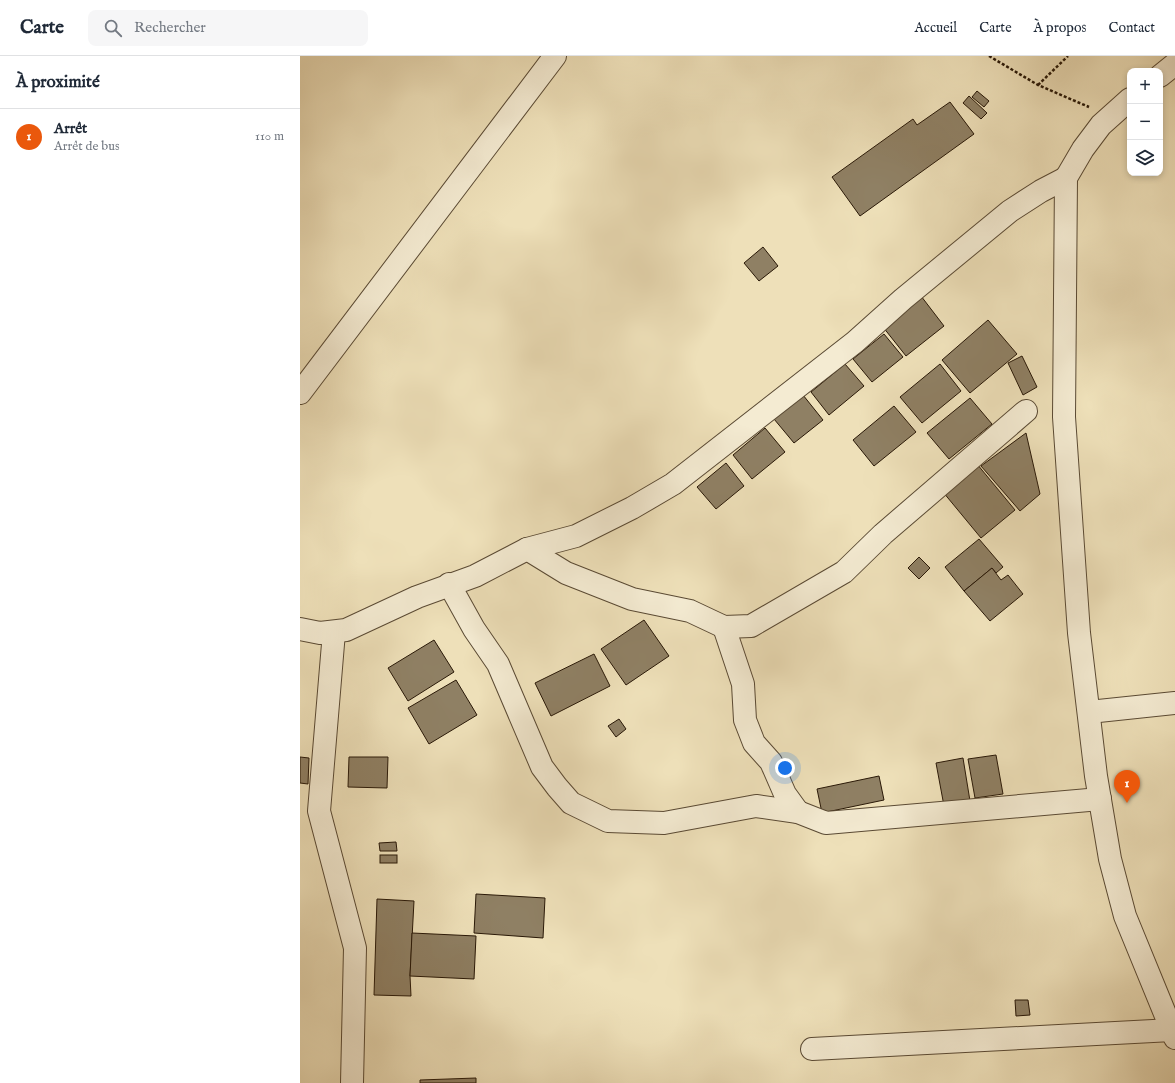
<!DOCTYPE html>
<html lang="fr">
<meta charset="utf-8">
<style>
:root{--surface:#fff;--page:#f6f6f7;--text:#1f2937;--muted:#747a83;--line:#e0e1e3;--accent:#ea580c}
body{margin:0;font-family:"IM FELL English",serif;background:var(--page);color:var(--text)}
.controls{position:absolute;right:12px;top:12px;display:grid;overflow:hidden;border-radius:8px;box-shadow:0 2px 6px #0003}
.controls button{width:36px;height:36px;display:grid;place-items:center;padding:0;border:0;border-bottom:1px solid var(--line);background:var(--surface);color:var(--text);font:20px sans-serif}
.you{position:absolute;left:485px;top:712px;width:14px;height:14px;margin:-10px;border:3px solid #fff;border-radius:50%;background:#1a73e8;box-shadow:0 0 0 6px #1a73e833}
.badge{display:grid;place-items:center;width:26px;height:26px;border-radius:50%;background:var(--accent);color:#fff;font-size:13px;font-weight:700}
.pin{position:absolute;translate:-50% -33px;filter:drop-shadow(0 1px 2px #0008)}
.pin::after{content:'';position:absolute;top:21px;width:14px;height:12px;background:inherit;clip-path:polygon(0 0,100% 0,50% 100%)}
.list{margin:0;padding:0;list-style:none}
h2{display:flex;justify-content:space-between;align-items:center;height:52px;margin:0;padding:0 16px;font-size:17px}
h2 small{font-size:13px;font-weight:400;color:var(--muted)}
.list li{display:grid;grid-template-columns:26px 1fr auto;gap:12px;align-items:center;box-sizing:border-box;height:56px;padding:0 16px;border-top:1px solid var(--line)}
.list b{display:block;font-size:15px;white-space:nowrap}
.list p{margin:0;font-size:13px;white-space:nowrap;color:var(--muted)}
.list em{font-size:13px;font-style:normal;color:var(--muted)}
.icon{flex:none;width:22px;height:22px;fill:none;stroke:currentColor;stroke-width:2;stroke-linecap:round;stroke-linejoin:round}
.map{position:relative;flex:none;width:875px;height:1027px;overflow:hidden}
header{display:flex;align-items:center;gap:24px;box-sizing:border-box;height:56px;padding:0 20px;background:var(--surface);border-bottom:1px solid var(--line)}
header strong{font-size:19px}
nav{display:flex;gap:22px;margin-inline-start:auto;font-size:14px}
.search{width:280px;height:36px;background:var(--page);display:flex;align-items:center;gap:10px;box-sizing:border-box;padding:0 14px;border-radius:8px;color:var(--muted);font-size:15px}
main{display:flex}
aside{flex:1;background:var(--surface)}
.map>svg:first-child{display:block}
.building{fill:#8f8064;stroke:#291807}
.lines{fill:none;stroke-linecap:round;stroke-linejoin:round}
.minor-casing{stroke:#5a4a34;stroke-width:24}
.path{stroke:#291807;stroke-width:2.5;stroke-dasharray:3 2;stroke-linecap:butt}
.minor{stroke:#f4ebd2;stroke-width:22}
</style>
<header>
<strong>Carte</strong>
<div class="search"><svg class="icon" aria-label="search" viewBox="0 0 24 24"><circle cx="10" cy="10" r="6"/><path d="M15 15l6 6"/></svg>Rechercher</div>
<nav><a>Accueil</a><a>Carte</a><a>À propos</a><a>Contact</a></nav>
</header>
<main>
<aside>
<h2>À proximité<small></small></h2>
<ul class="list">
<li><span class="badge">1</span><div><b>Arrêt</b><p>Arrêt de bus</p></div><em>110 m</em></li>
</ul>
</aside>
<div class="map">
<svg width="875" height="1027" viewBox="0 0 875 1027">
<rect width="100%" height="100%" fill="#eee0b9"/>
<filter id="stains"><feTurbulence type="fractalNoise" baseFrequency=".005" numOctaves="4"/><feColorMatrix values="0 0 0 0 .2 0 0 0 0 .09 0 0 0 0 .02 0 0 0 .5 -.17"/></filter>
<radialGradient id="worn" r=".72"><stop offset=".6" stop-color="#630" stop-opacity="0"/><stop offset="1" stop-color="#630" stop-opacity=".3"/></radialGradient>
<g class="building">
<polygon points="677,35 689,45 684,51 672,41"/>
<polygon points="669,40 687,57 681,63 663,47"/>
<polygon points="650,46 674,78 560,160 532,121 613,63 617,69"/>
<polygon points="463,191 478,210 459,225 444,207"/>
<polygon points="621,240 644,270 606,300 583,271"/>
<polygon points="688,264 717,298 670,337 642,304"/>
<polygon points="584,278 603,301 572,326 553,303"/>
<polygon points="722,300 737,331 723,339 708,307"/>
<polygon points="545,308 564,330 529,359 511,336"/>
<polygon points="640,308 661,335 622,367 600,341"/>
<polygon points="503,339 523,364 494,387 474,363"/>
<polygon points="670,342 692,368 649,403 627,377"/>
<polygon points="594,350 616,376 574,410 553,384"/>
<polygon points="465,372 485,396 452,423 433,399"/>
<polygon points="726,377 740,438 720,455 681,410"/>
<polygon points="426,407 444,430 416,453 397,431"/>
<polygon points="677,408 715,454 681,482 643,436"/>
<polygon points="679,483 703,511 696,517 692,512 664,535 645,511"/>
<polygon points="619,501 630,512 619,523 608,512"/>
<polygon points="692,512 701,524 708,519 723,538 690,565 664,535"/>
<polygon points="344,564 369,600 326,629 301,593"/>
<polygon points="134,584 154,616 108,645 88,612"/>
<polygon points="294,598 310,630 251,660 235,627"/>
<polygon points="156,624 177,659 129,688 108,652"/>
<polygon points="319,663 326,673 316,681 308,670"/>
<polygon points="696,699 703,738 675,742 668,703"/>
<polygon points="0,701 9,702 8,728 0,727"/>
<polygon points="49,701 88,701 87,732 48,731"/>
<polygon points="663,702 670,745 644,750 636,707"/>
<polygon points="579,720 584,744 522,757 517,733"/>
<polygon points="96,786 97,795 80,795 79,787"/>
<rect x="80" y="799" width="17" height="8"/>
<polygon points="176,838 245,842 243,882 174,877"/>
<polygon points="77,843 114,845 110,920 111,940 74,939"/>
<polygon points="112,877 176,880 174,923 110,920"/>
<polygon points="715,944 728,944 730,959 716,960"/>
<polygon points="176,1022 176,1027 120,1027 120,1024"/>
</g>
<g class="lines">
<defs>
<g id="minor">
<polyline points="860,20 875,8"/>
<polyline points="830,43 801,69 783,93 766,122 764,361 779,577 796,720 810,803 825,860 875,982"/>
<polyline points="0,337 255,0"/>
<polyline points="227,493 266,517 332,543 390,555 424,571 451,570 544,516 583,478 726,355"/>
<polyline points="149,528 174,573 198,608 242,711 257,731 271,747 308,765 364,767 456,750 498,756 526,767 800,743"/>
<polyline points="424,571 443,628 445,664 454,687 471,706 485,738 498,756"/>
<polyline points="0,573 20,577 46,574 117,541 175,520 227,493 276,480 332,452 373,428 555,286 603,243 710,155 741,135 766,122"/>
<polyline points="34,576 19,755 55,892 52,1027"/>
<polyline points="789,656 875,647"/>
<polyline points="512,993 872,974"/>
</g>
</defs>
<use href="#minor" class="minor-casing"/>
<g class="path">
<polyline points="689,0 738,29 789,51"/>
<polyline points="738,29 768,0"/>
</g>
<use href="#minor" class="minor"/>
</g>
<rect width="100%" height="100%" filter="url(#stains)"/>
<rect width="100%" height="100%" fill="url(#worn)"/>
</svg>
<div class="controls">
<button>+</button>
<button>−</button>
<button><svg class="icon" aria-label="layers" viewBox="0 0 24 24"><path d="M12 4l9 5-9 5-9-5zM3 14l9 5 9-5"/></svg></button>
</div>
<div class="you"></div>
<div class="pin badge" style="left:827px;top:747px">1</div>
</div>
</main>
